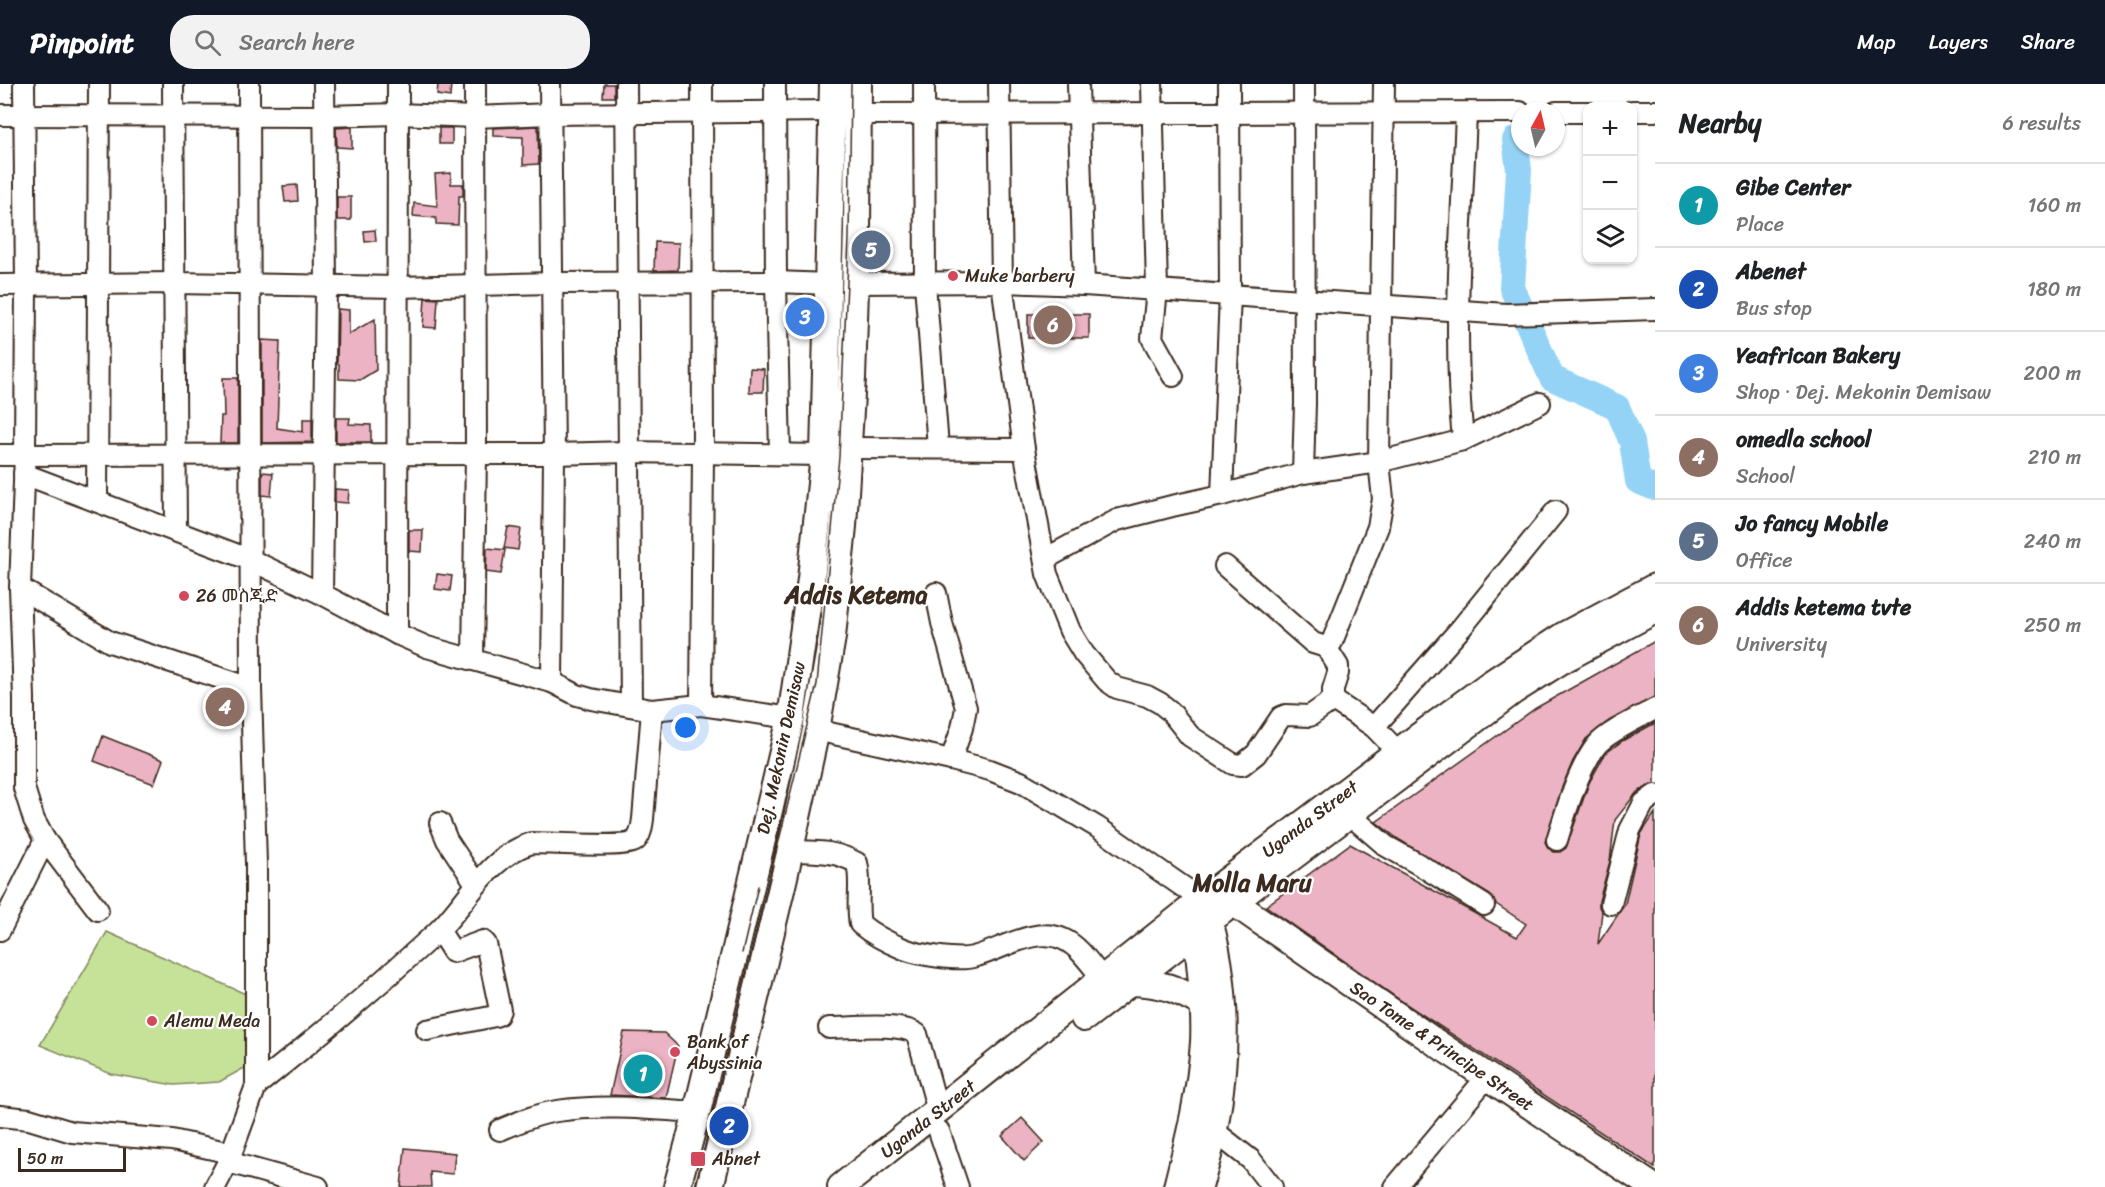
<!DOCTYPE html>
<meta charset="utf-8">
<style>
:root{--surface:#fff;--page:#f2f2f2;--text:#202124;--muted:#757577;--line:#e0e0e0;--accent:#111827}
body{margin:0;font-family:Sriracha,"Noto Sans Ethiopic",sans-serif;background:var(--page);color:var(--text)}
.controls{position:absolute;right:18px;top:18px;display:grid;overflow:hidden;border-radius:12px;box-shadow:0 2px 4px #0004}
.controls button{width:54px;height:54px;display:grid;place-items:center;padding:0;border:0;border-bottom:2px solid var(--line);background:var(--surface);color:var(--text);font:30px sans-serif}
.compass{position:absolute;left:1511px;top:18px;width:54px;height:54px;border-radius:50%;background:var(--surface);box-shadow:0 2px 4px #0004;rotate:8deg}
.scale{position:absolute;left:18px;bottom:15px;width:108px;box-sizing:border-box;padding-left:6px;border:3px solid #3b2a1e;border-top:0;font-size:16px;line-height:21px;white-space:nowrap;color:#3b2a1e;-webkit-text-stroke:4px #fff;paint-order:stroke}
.you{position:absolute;left:686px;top:644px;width:21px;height:21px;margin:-15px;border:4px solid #fff;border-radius:50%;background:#1a73e8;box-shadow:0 0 0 9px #1a73e833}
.badge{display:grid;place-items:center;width:39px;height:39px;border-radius:50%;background:var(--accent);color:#fff;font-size:20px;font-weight:700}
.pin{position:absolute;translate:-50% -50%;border:3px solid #fff;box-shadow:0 2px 6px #0006}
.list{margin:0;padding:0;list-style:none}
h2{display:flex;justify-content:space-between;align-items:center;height:78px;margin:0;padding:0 24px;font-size:26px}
h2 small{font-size:20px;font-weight:400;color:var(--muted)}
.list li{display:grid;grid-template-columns:39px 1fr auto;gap:18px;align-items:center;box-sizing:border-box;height:84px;padding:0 24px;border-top:2px solid var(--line)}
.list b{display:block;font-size:22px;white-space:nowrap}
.list p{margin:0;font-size:20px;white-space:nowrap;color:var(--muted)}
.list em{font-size:20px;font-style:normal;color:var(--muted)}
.icon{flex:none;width:33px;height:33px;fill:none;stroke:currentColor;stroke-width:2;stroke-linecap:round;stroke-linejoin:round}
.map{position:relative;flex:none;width:1655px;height:1103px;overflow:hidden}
header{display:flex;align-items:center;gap:36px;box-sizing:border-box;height:84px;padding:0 30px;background:var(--accent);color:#fff}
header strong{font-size:28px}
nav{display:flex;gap:33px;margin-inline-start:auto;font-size:21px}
.search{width:420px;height:54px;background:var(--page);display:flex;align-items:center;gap:15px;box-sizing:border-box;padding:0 21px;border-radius:24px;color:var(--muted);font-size:22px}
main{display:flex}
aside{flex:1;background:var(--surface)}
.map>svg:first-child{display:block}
.green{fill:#c6e299;stroke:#80865c;stroke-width:1.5}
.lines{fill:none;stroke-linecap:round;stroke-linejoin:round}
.river{stroke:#94d3f5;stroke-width:26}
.building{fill:#ecb3c4;stroke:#3b2a1e;stroke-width:1.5}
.minor-casing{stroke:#3b2a1e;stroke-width:24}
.major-casing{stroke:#3b2a1e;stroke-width:30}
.minor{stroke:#fff;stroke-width:20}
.major{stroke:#fff;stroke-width:26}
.tram{stroke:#3b2a1e;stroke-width:1.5}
.poi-dot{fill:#d1495b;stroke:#fff;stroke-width:2}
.labels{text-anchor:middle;stroke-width:4.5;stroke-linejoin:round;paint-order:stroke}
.poi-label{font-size:18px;fill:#3b2a1e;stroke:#fff;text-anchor:start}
.street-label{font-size:18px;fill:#3b2a1e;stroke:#fff}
.district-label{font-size:24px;font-weight:bold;fill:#3b2a1e;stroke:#fff}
</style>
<header>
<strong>Pinpoint</strong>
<div class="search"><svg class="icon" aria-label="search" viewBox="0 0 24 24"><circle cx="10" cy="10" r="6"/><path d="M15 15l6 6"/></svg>Search here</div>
<nav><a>Map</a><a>Layers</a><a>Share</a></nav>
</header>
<main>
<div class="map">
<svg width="1655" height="1103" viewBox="0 0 1655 1103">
<rect width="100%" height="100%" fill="#fff"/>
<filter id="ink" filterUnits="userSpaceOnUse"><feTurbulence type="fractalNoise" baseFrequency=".0167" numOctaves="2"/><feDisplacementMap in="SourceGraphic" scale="12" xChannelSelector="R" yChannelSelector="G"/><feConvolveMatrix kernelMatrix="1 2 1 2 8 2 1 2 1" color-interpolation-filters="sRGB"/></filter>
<g filter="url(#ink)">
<polygon class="green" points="107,848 250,912 248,982 219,998 174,1001 111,990 40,961"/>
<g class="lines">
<polyline class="river" points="1515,56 1519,86 1512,204 1552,294 1617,323 1632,358 1638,397 1655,404"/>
</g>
<g class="building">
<polygon points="438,0 451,0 450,13 437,11"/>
<polygon points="604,0 614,0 614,13 603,13"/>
<polygon points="538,42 539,80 523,81 523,53 493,52 493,44"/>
<polygon points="352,43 352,64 337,63 336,44"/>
<rect x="439" y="44" width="13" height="16"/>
<polygon points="451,89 451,100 463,100 463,112 459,112 458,141 436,140 436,134 413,132 414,119 437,122 435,90"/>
<polygon points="297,101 298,117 285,118 283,102"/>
<rect x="337" y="113" width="14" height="23"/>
<polygon points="375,146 376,157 365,158 364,147"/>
<polygon points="655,158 679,159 678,186 654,187"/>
<polygon points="425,214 438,215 436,244 423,243"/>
<polygon points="338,225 349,226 349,250 375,235 376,286 360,296 339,295 339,280 337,280"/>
<rect x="1028" y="230" width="61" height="24"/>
<polygon points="262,256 280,257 277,344 303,348 303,335 312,335 312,358 262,359"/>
<polygon points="750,284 764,285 763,308 749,308"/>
<polygon points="223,294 238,294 238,359 220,359 221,332 224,332"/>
<polygon points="336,334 350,334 349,340 371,341 371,358 336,358"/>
<polygon points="262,388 273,389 271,412 262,411"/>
<polygon points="335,405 349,406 348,419 335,418"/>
<polygon points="508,443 521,445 518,466 504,464"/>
<polygon points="409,446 423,446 422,468 409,467"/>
<polygon points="487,464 505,466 501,490 486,488"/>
<polygon points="437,490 452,492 450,507 435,505"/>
<polygon points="1655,557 1655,613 1609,637 1586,655 1573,677 1562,703 1545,758 1548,764 1554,768 1560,768 1566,764 1589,699 1605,670 1622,657 1655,639 1655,699 1637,708 1615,736 1610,777 1599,817 1599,823 1602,828 1598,860 1625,820 1641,750 1655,729 1655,1084 1397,914 1266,822 1350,760 1517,853 1526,840 1496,820 1490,811 1398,755 1376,738 1536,624"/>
<polygon points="103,652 163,676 154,700 94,677"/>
<polygon points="624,948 664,949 678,962 666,1014 610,1011"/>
<polygon points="1022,1034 1044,1058 1024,1077 1002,1052"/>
<polygon points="405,1064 455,1069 453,1090 430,1088 431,1103 401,1103"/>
</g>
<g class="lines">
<defs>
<g id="minor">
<polyline points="24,0 26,200 25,371 20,504 24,614 24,704 34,736 45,756 98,826"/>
<polyline points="173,0 176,447"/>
<polyline points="550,0 554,370 552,598"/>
<polyline points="626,0 631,622"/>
<polyline points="775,0 776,198 780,369"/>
<polyline points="924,0 925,200 938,363"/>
<polyline points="999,0 1002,198 1024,365 1047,490 1070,547 1084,570 1107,597 1117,604 1147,612 1160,619 1170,627 1190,652 1233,680 1242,681 1256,670 1281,633 1286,631 1310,632 1333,616"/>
<polyline points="1078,0 1084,201"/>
<polyline points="1152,0 1157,206 1152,254 1173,292"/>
<polyline points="1632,27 1655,27"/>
<polyline points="1556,28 1588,28"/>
<polyline points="858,30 1520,28"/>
<polyline points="0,31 325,32 398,30 475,33 550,30 832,27"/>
<polyline points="856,199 1002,198 1084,201 1506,230 1655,225"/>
<polyline points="0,201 174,199 397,203 552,199 776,198 829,200"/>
<path d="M1463 356C1452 248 1462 137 1466 29"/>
<polyline points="849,364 1024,365"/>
<polyline points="0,371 554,370 628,368 824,371"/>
<polyline points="1303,389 1305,319 1304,0"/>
<polyline points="24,390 251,476 322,510 397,550 427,563 552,598 577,611 591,615 652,626 701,621 791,634"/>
<polyline points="1222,411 1230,210 1229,0"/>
<polyline points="97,417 99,0"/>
<polyline points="1045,475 1117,436 1172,422 1222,411 1303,389 1379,378 1463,356 1540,319"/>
<polyline points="1225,482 1313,559 1326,563 1338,582 1338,589 1333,605 1333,616"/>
<polyline points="20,504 110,558 251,604"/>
<polyline points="936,509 942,539 966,624 962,644 951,676"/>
<polyline points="322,510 326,201 324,0"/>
<polyline points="397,550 398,0"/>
<polyline points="1326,563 1332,558 1378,443 1383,415 1379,378 1384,0"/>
<polyline points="473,575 476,370 475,0"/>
<polyline points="1333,616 1374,643 1398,668"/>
<polyline points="701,621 703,369 702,0"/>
<polyline points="1374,643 1462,543 1556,427"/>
<polyline points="816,646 951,676 990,686 1021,698 1097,743 1202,816"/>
<polyline points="1350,731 1386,762 1420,781 1484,821"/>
<polyline points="440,739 447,756 476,800"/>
<path d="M1557 756C1566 727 1578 686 1596 662 1606 649 1640 633 1655 625"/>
<path d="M790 767C815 768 834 766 857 779 862 799 856 819 860 840 872 850 889 859 904 865 919 871 958 877 973 873 1002 866 1035 841 1065 856 1081 864 1092 883 1104 896"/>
<polyline points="1611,820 1630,746 1644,719 1655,711"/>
<polyline points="0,846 45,756"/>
<path d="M829 944C851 944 900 938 917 950L938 1027"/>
<polyline points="427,946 495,932 498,931 500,926 486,860 483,857 453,868 439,846"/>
<path d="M256 1002C318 953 379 901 437 848 468 818 488 772 532 759 548 759 627 764 635 757 641 752 642 742 643 735L652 626"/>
<polyline points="0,1032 29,1035 72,1048 172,1056 231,1069"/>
<path d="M500 1046C519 1038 537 1030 557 1027 603 1020 651 1025 697 1028"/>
<polyline points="939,1047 958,1103"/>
<polyline points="1214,1047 1251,1076 1272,1103"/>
<polyline points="228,1078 318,1103"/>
<polyline points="215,1103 228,1078 256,1002 256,780 251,604 249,0"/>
<polyline points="1395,1103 1487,993"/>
</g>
<g id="major">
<polyline points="1233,818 1435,958 1653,1103"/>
<path d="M1130 898C1162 899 1175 904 1203 920"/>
<polyline points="1084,934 1276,785 1513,607 1562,576 1655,526"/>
<polyline points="677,1103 697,1028 791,634 811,495 824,371 833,0"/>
<polyline points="710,1103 784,793 816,646 832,553 843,442 852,294 857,147 858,0"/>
<polyline points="841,1103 1202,816 1398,668 1490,600 1563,552 1655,503"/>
<path d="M1177 1103C1189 1055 1201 1007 1204 958 1206 921 1200 884 1197 848"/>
<path d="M1199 1103C1204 1084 1211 1065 1214 1045 1228 972 1228 895 1205 823"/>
</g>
</defs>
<use href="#minor" class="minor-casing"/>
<use href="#major" class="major-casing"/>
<use href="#minor" class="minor"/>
<use href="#major" class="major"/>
<g class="tram">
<polyline points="742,869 758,802"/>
<polyline points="695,1103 817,600 839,373 849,155 851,0"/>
</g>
</g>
</g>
<g class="poi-dot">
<circle cx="953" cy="192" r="6"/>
<circle cx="184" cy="512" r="6"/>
<circle cx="152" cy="937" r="6"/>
<circle cx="675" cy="968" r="6"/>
<rect x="690" y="1067" width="16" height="16" rx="3"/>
</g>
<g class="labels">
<g class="poi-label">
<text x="965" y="198">Muke barbery</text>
<text x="196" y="518">26 መስጂድ</text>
<text x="164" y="943">Alemu Meda</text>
<text x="687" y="964">Bank of<tspan x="687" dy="21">Abyssinia</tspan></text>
<text x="712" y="1081">Abnet</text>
</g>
<g class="street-label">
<text transform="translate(781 664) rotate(-78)" y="6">Dej. Mekonin Demisaw</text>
<text transform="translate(1310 735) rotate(-37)" y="6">Uganda Street</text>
<text transform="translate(1442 962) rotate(34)" y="6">Sao Tome &amp; Principe Street</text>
<text transform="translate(928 1035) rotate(-38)" y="6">Uganda Street</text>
</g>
<g class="district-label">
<text x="856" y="519">Addis Ketema</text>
<text x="1252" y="807">Molla Maru</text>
</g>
</g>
</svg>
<div class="controls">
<button>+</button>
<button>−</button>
<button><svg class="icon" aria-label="layers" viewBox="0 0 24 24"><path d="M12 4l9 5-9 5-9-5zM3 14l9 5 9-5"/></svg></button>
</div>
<svg class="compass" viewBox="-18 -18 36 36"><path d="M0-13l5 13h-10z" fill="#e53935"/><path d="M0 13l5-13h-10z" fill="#757577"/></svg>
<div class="scale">50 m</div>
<div class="you"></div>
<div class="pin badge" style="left:643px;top:990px;background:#0f9aa8">1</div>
<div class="pin badge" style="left:729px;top:1042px;background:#1a4fb4">2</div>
<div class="pin badge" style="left:805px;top:233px;background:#3f7fe0">3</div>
<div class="pin badge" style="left:225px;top:623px;background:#8d6e63">4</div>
<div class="pin badge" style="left:871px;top:166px;background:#5c6f8a">5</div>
<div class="pin badge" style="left:1053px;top:241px;background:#8d6e63">6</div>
</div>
<aside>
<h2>Nearby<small>6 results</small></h2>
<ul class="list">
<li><span class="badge" style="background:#0f9aa8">1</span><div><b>Gibe Center</b><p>Place</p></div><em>160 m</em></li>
<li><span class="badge" style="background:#1a4fb4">2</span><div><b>Abenet</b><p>Bus stop</p></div><em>180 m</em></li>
<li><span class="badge" style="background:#3f7fe0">3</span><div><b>Yeafrican Bakery</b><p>Shop · Dej. Mekonin Demisaw</p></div><em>200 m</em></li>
<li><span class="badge" style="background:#8d6e63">4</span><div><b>omedla school</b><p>School</p></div><em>210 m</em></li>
<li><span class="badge" style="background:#5c6f8a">5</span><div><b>Jo fancy Mobile</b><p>Office</p></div><em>240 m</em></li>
<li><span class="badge" style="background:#8d6e63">6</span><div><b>Addis ketema tvte</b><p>University</p></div><em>250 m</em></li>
</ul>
</aside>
</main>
